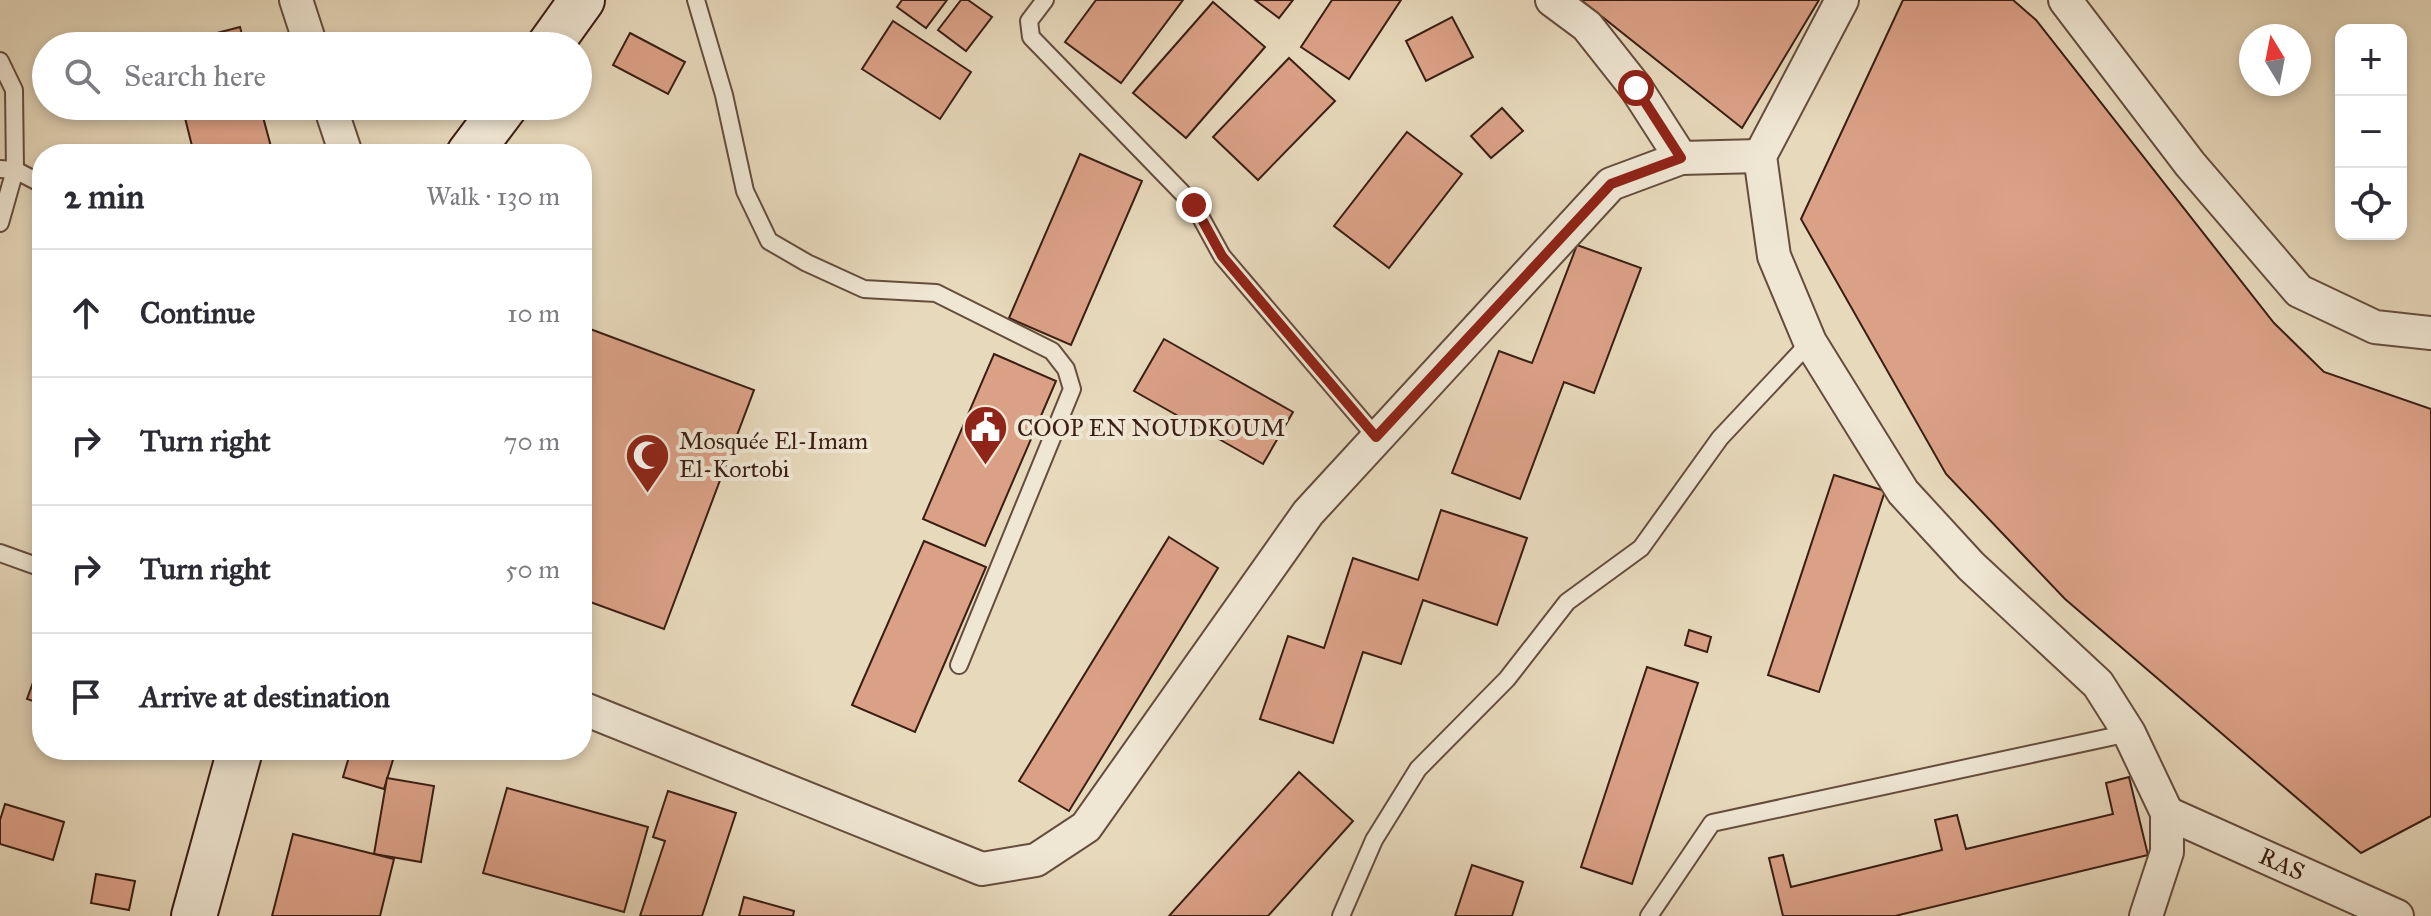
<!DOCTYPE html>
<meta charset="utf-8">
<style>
:root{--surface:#fff;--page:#f2f2f3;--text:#2b2b33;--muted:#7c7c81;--line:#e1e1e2}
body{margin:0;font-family:"IM FELL Great Primer",serif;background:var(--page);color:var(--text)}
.controls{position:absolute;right:24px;top:24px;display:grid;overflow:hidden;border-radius:16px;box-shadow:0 4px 12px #0003}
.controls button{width:72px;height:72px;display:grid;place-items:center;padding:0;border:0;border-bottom:2px solid var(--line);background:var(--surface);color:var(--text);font:40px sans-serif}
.compass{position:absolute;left:2239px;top:24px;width:72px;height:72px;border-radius:50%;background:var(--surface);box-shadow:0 4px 12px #0003;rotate:350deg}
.stop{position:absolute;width:24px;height:24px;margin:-18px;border:6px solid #8f2418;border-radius:50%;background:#fff}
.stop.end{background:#8f2418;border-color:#fff;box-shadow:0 2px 8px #0008}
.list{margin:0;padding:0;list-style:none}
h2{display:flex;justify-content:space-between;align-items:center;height:104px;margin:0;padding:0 32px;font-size:34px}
h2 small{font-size:26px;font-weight:400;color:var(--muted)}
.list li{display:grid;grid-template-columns:52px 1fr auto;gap:24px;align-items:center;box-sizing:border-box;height:128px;padding:0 32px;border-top:2px solid var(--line)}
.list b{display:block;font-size:30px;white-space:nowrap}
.list em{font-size:26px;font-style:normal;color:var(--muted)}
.icon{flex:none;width:44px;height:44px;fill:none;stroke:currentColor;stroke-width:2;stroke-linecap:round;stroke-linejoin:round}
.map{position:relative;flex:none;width:2431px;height:916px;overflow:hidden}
.search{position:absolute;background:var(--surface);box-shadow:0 4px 12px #0003;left:32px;top:32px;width:560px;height:88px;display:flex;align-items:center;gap:20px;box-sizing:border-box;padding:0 28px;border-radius:44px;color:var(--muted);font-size:30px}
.panel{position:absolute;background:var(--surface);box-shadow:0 4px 12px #0003;left:32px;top:144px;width:560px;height:616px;border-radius:32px}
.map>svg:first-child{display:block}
.building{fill:#dba187;stroke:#3a1e13;stroke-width:2}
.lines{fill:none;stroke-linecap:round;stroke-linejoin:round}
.lane-casing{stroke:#654d3d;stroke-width:20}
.street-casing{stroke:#654d3d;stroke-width:36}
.secondary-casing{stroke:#3a1e13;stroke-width:48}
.lane{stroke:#efe6d3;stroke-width:16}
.street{stroke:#efe6d3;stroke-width:32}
.secondary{stroke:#efe6d3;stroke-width:44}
.route{stroke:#8f2418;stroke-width:10}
.labels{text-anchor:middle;stroke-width:8;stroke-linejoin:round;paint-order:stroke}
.poi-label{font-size:24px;fill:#3a1e13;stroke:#efe6d3;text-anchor:start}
.street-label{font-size:24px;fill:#3a1e13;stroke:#efe6d3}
</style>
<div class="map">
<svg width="2431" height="916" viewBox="0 0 2431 916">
<rect width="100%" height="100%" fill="#e7d9bc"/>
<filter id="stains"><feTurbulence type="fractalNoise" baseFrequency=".0025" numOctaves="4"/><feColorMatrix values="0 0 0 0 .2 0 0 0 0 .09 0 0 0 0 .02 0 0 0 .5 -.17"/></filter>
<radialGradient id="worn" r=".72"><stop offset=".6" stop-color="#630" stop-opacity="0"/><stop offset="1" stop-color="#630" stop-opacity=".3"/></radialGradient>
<g class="building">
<polygon points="902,0 947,0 926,28 897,7"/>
<polygon points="961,0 968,0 992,17 966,51 938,30"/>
<polygon points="1096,0 1183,0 1121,83 1065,42"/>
<polygon points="1255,0 1293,0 1279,18"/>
<polygon points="1332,0 1401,0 1349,79 1301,47"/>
<polygon points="1581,0 1819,0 1742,128"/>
<polygon points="1903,0 2013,0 2036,20 2274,323 2324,372 2431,409 2431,816 2361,853 2065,599 1946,474 1801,219"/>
<polygon points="1213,2 1265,47 1186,138 1133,93"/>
<polygon points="1452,17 1473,57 1426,81 1406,41"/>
<polygon points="893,21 971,72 940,119 862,69"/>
<polygon points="240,27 245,46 167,46"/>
<polygon points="630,33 685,62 668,94 613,65"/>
<polygon points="1289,58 1335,101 1258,180 1213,137"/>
<polygon points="182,106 260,106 273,154 194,154"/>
<polygon points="1502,108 1523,131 1491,158 1471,136"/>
<polygon points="1407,132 1462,174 1389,268 1334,226"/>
<polygon points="1080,154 1142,181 1071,345 1009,318"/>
<polygon points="1577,245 1641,268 1594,393 1564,382 1520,499 1452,473 1499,351 1532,363"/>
<polygon points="582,326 754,390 664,629 582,599"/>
<polygon points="1164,339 1293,412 1263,464 1134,391"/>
<polygon points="994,354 1056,381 985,546 923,519"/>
<polygon points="1834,475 1885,491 1819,692 1768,675"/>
<polygon points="1441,510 1527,538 1497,625 1423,600 1401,664 1363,652 1333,743 1260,719 1288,636 1324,648 1353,558 1418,580"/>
<polygon points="1169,537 1218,568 1069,811 1019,781"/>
<polygon points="924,541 986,567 915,732 852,705"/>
<polygon points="1689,630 1711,637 1707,652 1685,645"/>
<polygon points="42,658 42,704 27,699"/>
<polygon points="1647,667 1698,683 1632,884 1581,867"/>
<polygon points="351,750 396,750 384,789 343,777"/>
<polygon points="1299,772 1353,821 1268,916 1169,916"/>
<polygon points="2129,777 2148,855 1895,916 1783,916 1769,858 1783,855 1791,887 1942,850 1935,820 1957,815 1966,849 2113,814 2106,783"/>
<polygon points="387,778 434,786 421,862 374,854"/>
<polygon points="507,788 648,827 624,912 483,873"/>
<polygon points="668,791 736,813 702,916 640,916 665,841 653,837"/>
<polygon points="5,804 64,822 53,860 0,844 0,820"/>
<polygon points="293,834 394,859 380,916 272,916"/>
<polygon points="1472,865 1523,882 1512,916 1455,916"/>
<polygon points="96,874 135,881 129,910 91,903"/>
<polygon points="744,897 794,911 793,916 739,916"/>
</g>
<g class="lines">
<defs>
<g id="lane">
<polyline points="696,0 724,95 745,191 769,241 807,263 864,289 936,293 1052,351 1066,369 1072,389 959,665"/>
<polyline points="1045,0 1029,21 1031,37 1194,205 1222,256 1376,437"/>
<polyline points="0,61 14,90 15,170 0,223"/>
<polyline points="0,169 15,170 42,184"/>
<polyline points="0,553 42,568"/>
<polyline points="1341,916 1374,840 1418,769 1507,679 1567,602 1641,548 1720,438 1810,342"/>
<polyline points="1649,916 1712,823 2129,733"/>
</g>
<g id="street">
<polyline points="296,0 311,46"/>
<polyline points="1552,0 1587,26 1636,88 1681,158"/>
<polyline points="1842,0 1760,156 1774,256 1810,342 1903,492 1971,566 2098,684 2129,733 2167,813 2167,852 2146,916"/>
<polyline points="2065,0 2190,164 2299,291 2375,327 2431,333"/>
<polyline points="330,106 346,154"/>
<polyline points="582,708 982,869 1036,860 1086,827 1308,513 1611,184 1681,158 1760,156"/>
<polyline points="2167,813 2397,916"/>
</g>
<g id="secondary">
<polyline points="549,46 582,0"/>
<polyline points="469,154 505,106"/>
<polyline points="194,916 240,750"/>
</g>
</defs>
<use href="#lane" class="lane-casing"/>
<use href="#street" class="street-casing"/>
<use href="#secondary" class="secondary-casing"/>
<use href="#lane" class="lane"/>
<use href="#street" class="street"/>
<use href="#secondary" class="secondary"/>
</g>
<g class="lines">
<polyline class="route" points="1194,205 1222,256 1376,437 1611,184 1681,158 1636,88"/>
</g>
<defs>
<symbol id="civic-pin" viewBox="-11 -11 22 30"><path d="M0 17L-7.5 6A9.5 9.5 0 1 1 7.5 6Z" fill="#8f2418" stroke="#efe6d3"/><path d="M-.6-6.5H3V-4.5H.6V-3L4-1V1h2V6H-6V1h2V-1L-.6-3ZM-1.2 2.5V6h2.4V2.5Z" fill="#fff"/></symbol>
<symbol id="mosque-pin" viewBox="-11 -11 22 30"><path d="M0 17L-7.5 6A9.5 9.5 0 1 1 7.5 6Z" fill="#8f2418" stroke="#efe6d3"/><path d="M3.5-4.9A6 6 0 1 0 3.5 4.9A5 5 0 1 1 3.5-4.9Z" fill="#fff"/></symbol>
</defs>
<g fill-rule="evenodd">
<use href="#civic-pin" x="960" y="402" width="51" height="69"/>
<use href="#mosque-pin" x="622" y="430" width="51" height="69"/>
</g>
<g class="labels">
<g class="poi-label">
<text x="1017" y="436">COOP EN NOUDKOUM</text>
<text x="679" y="449">Mosquée El-Imam<tspan x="679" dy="28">El-Kortobi</tspan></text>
</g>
<g class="street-label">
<text transform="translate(2282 864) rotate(24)" y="8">RAS</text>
</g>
</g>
<rect width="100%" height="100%" filter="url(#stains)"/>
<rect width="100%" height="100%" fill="url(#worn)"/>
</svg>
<div class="controls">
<button>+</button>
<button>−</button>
<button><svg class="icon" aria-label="locate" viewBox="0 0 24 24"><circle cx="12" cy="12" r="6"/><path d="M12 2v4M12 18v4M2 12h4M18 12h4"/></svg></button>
</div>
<svg class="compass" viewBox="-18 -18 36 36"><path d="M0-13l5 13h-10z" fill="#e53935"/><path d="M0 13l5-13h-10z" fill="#7c7c81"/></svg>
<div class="stop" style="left:1636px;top:88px"></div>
<div class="stop end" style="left:1194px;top:205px"></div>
<div class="search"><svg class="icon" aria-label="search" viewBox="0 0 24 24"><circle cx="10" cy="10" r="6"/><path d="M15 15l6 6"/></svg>Search here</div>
<section class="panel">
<h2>2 min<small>Walk · 130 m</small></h2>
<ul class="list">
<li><svg class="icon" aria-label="ahead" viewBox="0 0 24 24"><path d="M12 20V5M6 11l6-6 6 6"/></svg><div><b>Continue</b></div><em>10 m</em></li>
<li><svg class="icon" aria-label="right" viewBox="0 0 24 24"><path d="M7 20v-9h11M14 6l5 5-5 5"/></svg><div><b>Turn right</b></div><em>70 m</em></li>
<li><svg class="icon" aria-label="right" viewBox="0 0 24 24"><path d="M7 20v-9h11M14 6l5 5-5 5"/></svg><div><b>Turn right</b></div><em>50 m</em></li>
<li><svg class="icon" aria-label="arrive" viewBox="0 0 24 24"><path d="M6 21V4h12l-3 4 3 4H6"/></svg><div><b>Arrive at destination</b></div></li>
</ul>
</section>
</div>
